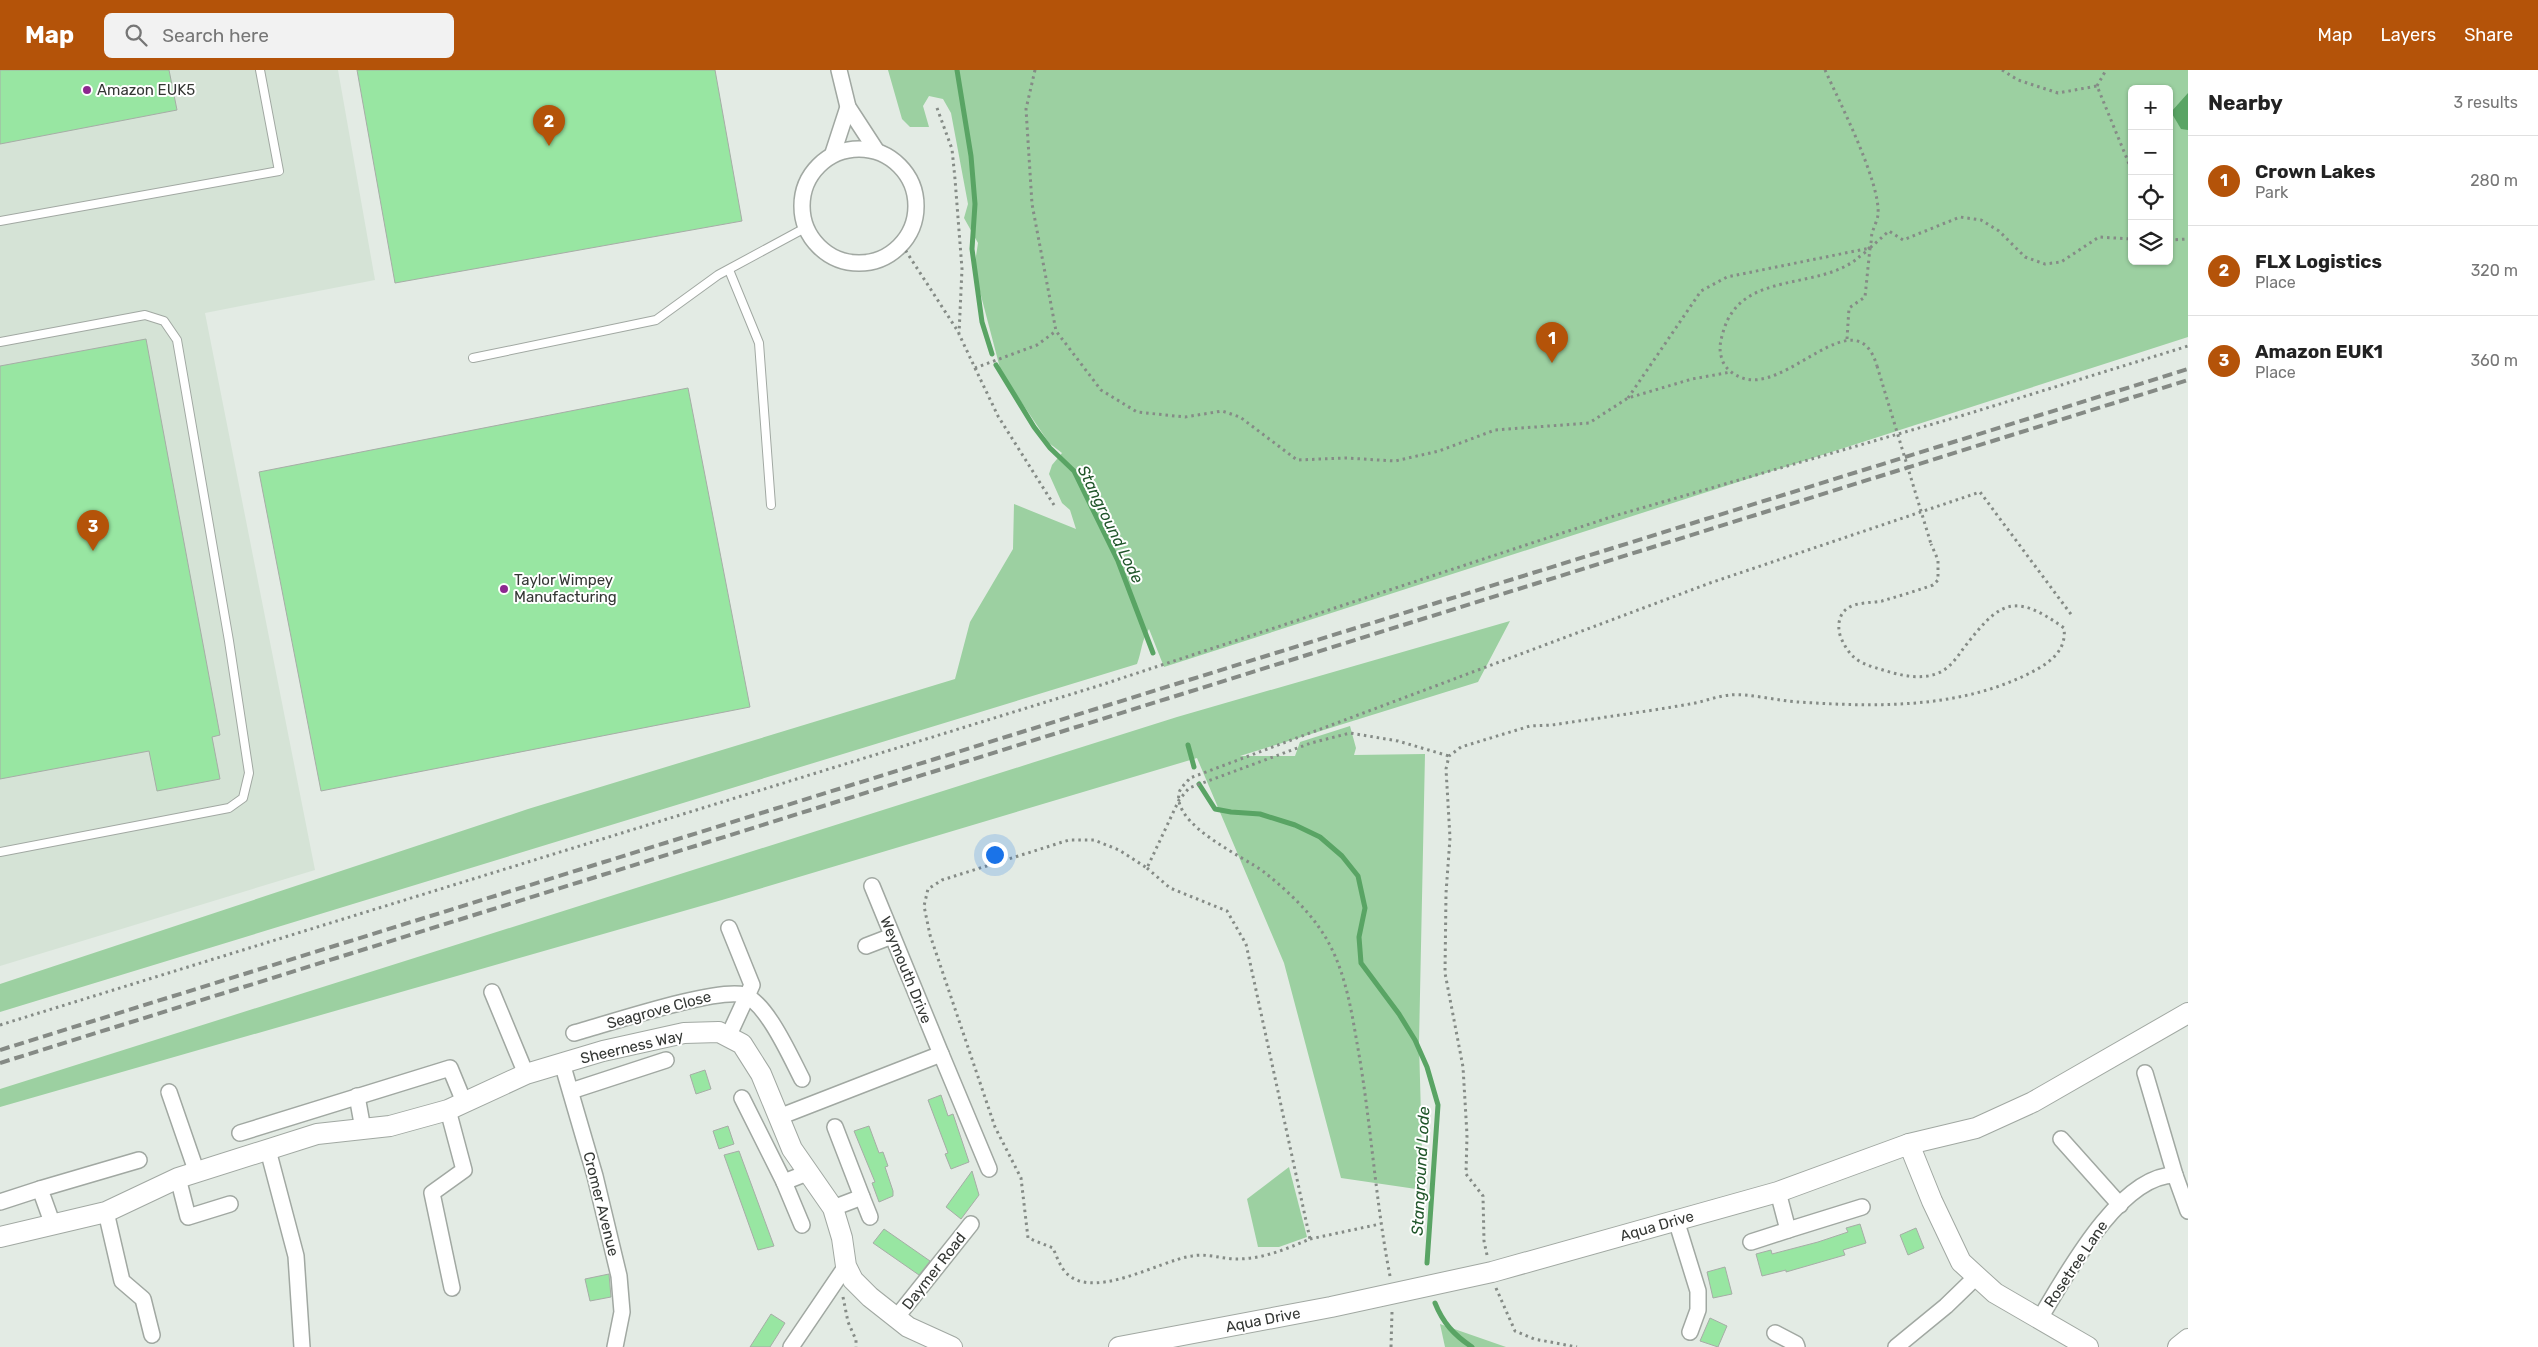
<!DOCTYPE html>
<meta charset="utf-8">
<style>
:root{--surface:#fff;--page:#f2f2f2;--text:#222;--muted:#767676;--line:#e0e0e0;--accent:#b45309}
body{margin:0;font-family:Rubik,sans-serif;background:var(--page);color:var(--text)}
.controls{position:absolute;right:15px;top:15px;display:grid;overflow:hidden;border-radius:8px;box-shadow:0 1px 4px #0004}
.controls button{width:45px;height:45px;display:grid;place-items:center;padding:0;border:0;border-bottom:1px solid var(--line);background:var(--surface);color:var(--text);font:25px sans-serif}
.you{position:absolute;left:994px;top:784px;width:18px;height:18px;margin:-12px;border:4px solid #fff;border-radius:50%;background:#1a73e8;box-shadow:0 0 0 8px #1a73e833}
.badge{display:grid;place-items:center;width:32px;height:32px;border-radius:50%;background:var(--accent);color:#fff;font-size:16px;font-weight:700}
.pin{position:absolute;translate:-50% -41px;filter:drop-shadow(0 1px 2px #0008)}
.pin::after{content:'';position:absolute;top:26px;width:18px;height:15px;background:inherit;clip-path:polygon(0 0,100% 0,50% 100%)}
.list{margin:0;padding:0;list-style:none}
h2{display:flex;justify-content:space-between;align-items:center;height:65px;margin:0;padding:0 20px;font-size:21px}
h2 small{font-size:16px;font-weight:400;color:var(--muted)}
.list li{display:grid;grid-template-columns:32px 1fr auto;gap:15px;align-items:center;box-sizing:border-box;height:90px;padding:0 20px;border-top:1px solid var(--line)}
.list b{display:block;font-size:19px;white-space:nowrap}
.list p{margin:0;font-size:16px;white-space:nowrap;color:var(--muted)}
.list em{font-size:16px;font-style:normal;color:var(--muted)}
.icon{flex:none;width:28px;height:28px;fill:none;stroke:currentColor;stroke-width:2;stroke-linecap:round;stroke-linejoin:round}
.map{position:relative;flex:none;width:2188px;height:1277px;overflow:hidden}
header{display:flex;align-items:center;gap:30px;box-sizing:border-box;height:70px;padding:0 25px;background:var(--accent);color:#fff}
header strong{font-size:24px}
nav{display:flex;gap:28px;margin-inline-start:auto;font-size:18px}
.search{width:350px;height:45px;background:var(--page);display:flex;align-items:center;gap:12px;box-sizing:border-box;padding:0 18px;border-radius:8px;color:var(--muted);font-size:19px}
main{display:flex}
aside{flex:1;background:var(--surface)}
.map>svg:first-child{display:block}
.built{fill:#d5e3d6}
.green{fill:#9cd0a1;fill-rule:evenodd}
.water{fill:#59a464}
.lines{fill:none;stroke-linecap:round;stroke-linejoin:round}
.stream{stroke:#59a464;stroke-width:5}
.building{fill:#98e6a2;stroke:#a6ada6}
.service-casing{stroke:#a1a8a2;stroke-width:10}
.minor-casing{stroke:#a1a8a2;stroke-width:18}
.tertiary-casing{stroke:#a1a8a2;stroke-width:22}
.path{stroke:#858b86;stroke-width:3;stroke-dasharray:2.5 4;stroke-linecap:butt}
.service{stroke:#fff;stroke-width:8}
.minor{stroke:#fff;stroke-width:15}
.tertiary{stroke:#fff;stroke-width:20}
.rail{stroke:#858a85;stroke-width:4;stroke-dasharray:10 5;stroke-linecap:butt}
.path-bridge{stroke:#858b86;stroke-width:3;stroke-dasharray:2.5 4;stroke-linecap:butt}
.poi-dot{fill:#8d288f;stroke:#fff;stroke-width:2}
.labels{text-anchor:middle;stroke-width:4;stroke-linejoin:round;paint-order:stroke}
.poi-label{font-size:15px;fill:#343734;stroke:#fff;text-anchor:start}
.street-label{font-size:15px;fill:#343734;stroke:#fff}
.water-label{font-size:16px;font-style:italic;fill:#20552a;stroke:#fff}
</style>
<header>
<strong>Map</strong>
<div class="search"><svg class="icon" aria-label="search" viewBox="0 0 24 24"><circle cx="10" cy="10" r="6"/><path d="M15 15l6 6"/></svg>Search here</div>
<nav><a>Map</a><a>Layers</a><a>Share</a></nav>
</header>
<main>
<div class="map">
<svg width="2188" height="1277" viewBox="0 0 2188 1277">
<rect width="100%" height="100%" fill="#e3ebe4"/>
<polygon class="built" points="0,0 338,0 375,210 205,243 315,800 0,896"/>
<g class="green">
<path d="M888 0H2188V267L1164 597 1149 559C1141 571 1142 581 1137 594L0 942V914L528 739 955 609 970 552 1013 479 1014 434 1076 459 1070 440 1062 433 1049 404 1052 395 1062 383 1049 373 1001 302 974 199 978 173 964 148 968 134 951 43 943 29 929 26 923 36 929 57H910L902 49ZM2132 19H2169V191H2132Z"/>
<polygon points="1510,551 1478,612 1240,686 1295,686 1300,672 1350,656 1356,678 1354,685 1425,684 1419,973 1423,1120 1341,1108 1284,893 1197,688 722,830 0,1037 0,1019 1177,647"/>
<polygon points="1289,1097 1307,1167 1279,1177 1258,1177 1247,1129"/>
<polygon points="1440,1254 1506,1277 1445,1277"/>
</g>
<polygon class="water" points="2188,23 2188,60 2181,59 2171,42"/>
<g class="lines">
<g class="stream">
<polyline points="957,0 971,86 975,134 972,179 982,252 992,284"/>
<polyline points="996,295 1034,357 1050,378 1074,401 1118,491 1153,583"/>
<polyline points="1188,675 1194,697"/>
<polyline points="1199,714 1215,739 1231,742 1260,744 1295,755 1320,767 1342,786 1358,806 1365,838 1359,867 1361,893 1399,944 1415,970 1427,997 1438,1035 1427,1193"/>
<path d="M1435 1233C1443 1253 1454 1265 1472 1277"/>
</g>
</g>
<g class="building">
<polygon points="0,0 169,0 177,40 0,74"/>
<polygon points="357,0 715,0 742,151 395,213"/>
<polygon points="146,269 220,665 212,667 220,709 157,721 149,681 0,709 0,296"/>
<polygon points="688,318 750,637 321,721 259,402"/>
<polygon points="705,1000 711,1019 696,1024 690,1005"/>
<polygon points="941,1025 948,1046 953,1044 969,1092 951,1099 945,1084 948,1083 928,1030"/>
<polygon points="728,1056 734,1074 719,1079 713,1061"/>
<polygon points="869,1056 879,1083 883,1082 888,1096 885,1097 893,1121 893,1126 879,1132 872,1113 875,1112 854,1061"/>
<polygon points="739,1081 774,1176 758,1180 724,1085"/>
<polygon points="972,1101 979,1125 961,1149 946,1137"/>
<polygon points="1860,1154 1866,1173 1843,1180 1845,1185 1786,1202 1786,1200 1762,1206 1756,1184 1771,1180 1772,1184 1818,1172 1848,1162 1846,1158"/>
<polygon points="1916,1158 1924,1178 1908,1185 1900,1165"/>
<polygon points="884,1159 930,1191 919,1205 873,1173"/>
<polygon points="1725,1197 1732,1224 1713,1228 1707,1202"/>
<polygon points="609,1204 611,1227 590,1231 585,1209"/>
<polygon points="771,1244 785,1253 777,1266 770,1277 750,1277"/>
<polygon points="1710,1248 1727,1256 1718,1277 1700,1271"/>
</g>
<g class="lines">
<defs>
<g id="service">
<polyline points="0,151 279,101 260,0"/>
<polyline points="729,200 759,273 771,435"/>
<polyline points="0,272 145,245 164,251 177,270 229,571 249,703 243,728 229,738 0,782"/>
<polyline points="473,288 656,250 718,205 805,158"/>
</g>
<g id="minor">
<polyline points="839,0 848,37 876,80"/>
<circle cx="859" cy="136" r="57"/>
<polyline points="833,83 848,37"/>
<polyline points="872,816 941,984"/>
<polyline points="866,876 892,866"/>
<polyline points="492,922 526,1004"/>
<path d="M574 963C607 954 717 917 744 925 767 933 791 988 802 1009"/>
<polyline points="728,967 752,915 729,858"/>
<polyline points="562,993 595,1106 619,1206 622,1242 615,1277"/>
<polyline points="571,1021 666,990"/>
<polyline points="169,1022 197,1103"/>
<polyline points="357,1026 363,1059"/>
<polyline points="742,1028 784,1112"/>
<polyline points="448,1040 464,1100 432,1123 452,1218"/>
<polyline points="779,1047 941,984 989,1099"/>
<polyline points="240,1063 450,998 464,1032"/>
<polyline points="2061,1069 2120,1135"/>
<polyline points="268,1080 296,1186 302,1277"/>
<polyline points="2175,1105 2188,1141"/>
<polyline points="178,1108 188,1147 230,1134"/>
<polyline points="1778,1122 1788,1160 1862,1137"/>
<polyline points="862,1127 870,1147"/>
<polyline points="0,1132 40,1119"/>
<polyline points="833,1138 862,1127 835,1057"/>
<polyline points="106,1142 122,1211 143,1229 152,1265"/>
<polyline points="1676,1150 1698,1221 1698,1240 1690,1262"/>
<polyline points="53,1155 40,1119 139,1090"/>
<polyline points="802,1155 784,1112 807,1103"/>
<polyline points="1751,1172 1788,1160"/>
<polyline points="896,1248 971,1154"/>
<path d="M2039 1250C2065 1207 2119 1105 2175 1105L2145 1003"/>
<polyline points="1775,1263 1796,1274 1797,1277"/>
<polyline points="791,1277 846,1196"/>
<polyline points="1896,1277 1946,1236 1977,1206"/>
</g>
<g id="tertiary">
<polyline points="1909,1074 1976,1058 2033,1032 2188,943"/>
<polyline points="0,1167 106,1142 178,1108 317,1064 390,1056 448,1040 526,1004 603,981 684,963 719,962 742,974 761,1004 792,1079 833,1138 842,1168 846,1196 853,1210 870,1227 908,1257 952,1277"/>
<polyline points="1119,1277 1331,1237 1492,1202 1778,1122 1909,1074 1932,1131 1961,1192 1995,1223 2088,1277"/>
<polyline points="2178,1277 2188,1269"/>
</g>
</defs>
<use href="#service" class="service-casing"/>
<use href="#minor" class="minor-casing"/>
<use href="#tertiary" class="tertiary-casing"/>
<g class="path">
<polyline points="1035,0 1026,39 1032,134 1056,261 1101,320 1137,342 1185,347 1222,341 1240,347 1297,390 1346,388 1395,391 1439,381 1495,360 1589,353 1628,328 1692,309 1731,302"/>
<path d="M1825 0C1839 31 1881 113 1878 145 1877 151 1874 157 1872 163 1871 167 1872 174 1869 178 1867 182 1861 185 1858 188 1818 221 1743 200 1724 259 1721 269 1718 278 1722 289 1724 297 1732 304 1740 307 1785 328 1856 224 1877 296"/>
<polyline points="2002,0 2018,10 2058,23 2097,16 2132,101"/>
<polyline points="2097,16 2106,0"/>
<polyline points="937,38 952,79 955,109 962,199 959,264 975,298 1037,275 1056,261"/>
<polyline points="2169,170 2188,169"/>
<polyline points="902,175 959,263"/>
<polyline points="1847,269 1849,238 1865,227 1870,178"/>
<polyline points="975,298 998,346 1054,435"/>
<polyline points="1628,328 1701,221 1727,207 1870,178 1889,161 1903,170 1960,147 1981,150 1999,161 2025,187 2045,194 2061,192 2099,167 2132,169"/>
<path d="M1147 798 1170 818 1227 841 1246 874 1310 1169C1286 1179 1263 1189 1237 1189 1222 1189 1206 1183 1192 1186 1160 1190 1088 1235 1063 1199 1059 1193 1056 1185 1053 1178L1028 1168 1021 1108 995 1057 930 865 924 836 928 819 942 810 1069 770H1094L1119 780 1147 798 1179 730 1189 718 1311 673 1350 663 1398 671 1449 686"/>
<polyline points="0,955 1101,615 1614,446 1964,345 2188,276"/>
<polyline points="1310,1169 1380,1154"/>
<path d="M1487 1185 1484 1171 1483 1126 1466 1104 1467 1065 1463 997 1445 903 1446 823 1450 768 1446 699 1449 686 1461 677 1530 656 1552 655C1598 648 1644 642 1690 634 1703 632 1717 626 1730 625 1748 623 1779 631 1798 632 1875 637 1957 639 2028 604 2048 594 2067 582 2064 558 2013 521 1999 532 1963 579 1956 589 1948 600 1936 604 1915 611 1893 603 1873 597 1855 591 1849 585 1841 568 1837 558 1838 544 1848 538 1857 532 1872 533 1882 531 1899 526 1916 521 1933 515L1938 510V490L1931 474"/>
<path d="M1390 1206C1375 1129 1371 1050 1357 973 1350 932 1343 890 1318 856 1304 836 1283 817 1264 802 1243 786 1173 756 1179 723 1180 718 1187 712 1190 708L1710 513 1980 422 2073 547"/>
<polyline points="1496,1218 1515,1261 1534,1269 1577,1277"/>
<polyline points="843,1227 848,1252 856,1270 856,1277"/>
<polyline points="1391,1277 1392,1242"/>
</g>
<use href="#service" class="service"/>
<use href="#minor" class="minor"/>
<use href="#tertiary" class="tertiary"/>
<g class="rail">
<polyline points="0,980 2188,299"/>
<polyline points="0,993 2188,310"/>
</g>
<polyline class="path-bridge" points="1877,296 1931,474"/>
</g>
<g class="poi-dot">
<circle cx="87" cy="20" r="5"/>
<circle cx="504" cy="519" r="5"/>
</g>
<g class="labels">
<g class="poi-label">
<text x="97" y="25">Amazon EUK5</text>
<text x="514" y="515">Taylor Wimpey<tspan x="514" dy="17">Manufacturing</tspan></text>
</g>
<g class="street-label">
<text transform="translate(906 900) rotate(68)" y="5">Weymouth Drive</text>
<text transform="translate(659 940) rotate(-15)" y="5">Seagrove Close</text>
<text transform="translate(632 977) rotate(-13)" y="5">Sheerness Way</text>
<text transform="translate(601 1134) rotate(76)" y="5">Cromer Avenue</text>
<text transform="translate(1657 1156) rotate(-16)" y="5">Aqua Drive</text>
<text transform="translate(2076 1194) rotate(-56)" y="5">Rosetree Lane</text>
<text transform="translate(934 1201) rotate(-52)" y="5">Daymer Road</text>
<text transform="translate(1263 1250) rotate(-11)" y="5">Aqua Drive</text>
</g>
<g class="water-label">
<text transform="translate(1111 454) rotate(64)" y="6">Stanground Lode</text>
<text transform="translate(1420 1101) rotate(-87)" y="6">Stanground Lode</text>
</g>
</g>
</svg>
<div class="controls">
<button>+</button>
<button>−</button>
<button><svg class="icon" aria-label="locate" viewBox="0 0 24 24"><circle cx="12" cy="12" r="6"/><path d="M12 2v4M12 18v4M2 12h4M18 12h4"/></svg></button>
<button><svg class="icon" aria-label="layers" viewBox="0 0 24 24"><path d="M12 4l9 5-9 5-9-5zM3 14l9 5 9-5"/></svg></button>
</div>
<div class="you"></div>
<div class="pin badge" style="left:1552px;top:293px">1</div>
<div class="pin badge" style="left:549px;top:76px">2</div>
<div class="pin badge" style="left:93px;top:481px">3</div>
</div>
<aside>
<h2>Nearby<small>3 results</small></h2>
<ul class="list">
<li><span class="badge">1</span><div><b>Crown Lakes</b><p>Park</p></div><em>280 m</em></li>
<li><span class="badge">2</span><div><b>FLX Logistics</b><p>Place</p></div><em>320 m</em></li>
<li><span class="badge">3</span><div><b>Amazon EUK1</b><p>Place</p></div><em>360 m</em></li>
</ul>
</aside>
</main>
